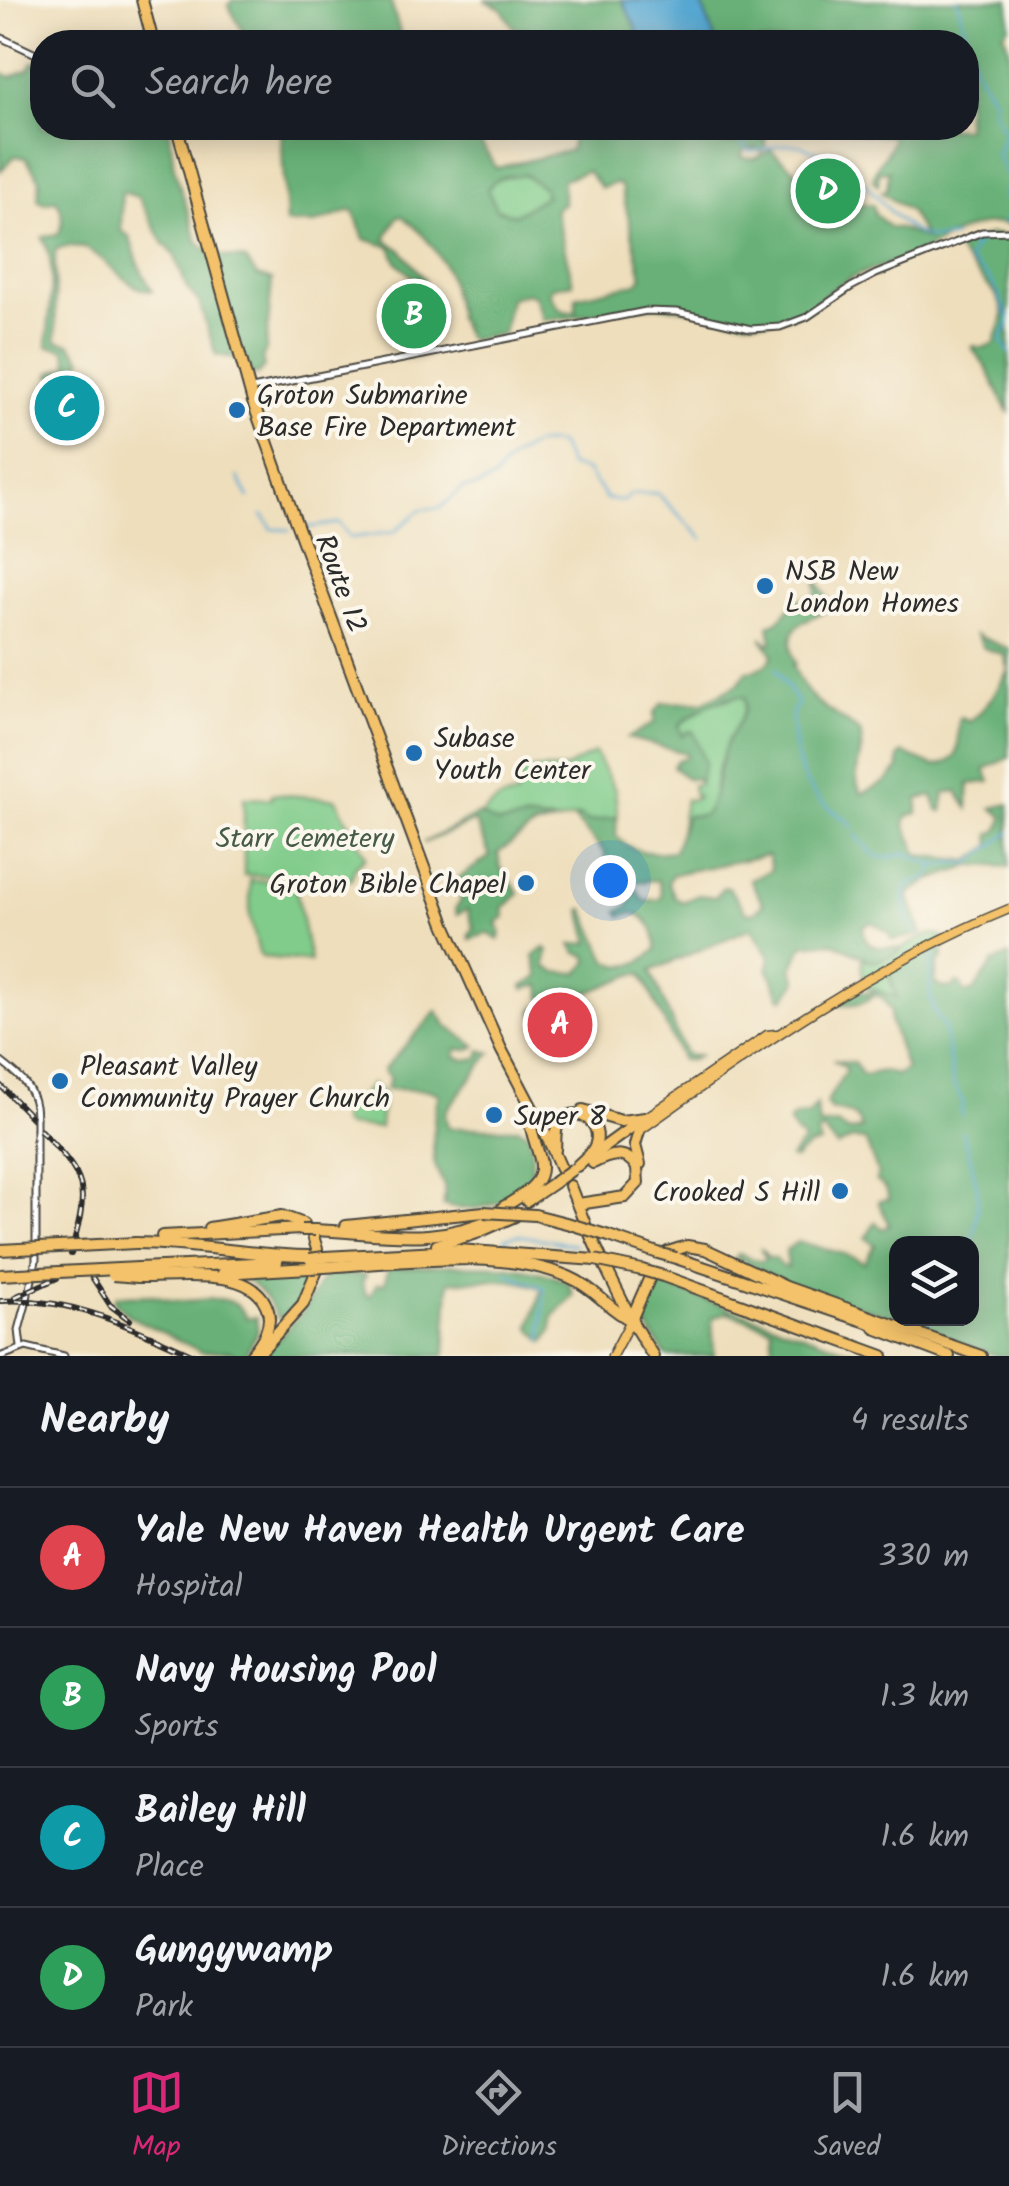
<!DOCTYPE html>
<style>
:root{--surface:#171b24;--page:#20242c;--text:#f1f3f6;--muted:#9ea1a6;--line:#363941;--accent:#db2777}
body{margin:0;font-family:Kalam,sans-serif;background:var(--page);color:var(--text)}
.controls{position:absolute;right:30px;bottom:30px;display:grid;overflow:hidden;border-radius:20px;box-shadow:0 5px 25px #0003}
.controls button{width:90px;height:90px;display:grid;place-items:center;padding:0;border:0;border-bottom:2px solid var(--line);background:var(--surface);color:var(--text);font:50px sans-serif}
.you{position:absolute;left:610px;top:880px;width:35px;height:35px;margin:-25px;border:8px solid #fff;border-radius:50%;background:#1a73e8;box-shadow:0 0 0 15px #1a73e833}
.badge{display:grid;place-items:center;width:65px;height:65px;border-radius:50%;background:var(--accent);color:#fff;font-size:32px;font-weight:700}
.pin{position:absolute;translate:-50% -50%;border:5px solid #fff;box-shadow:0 2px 10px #0006}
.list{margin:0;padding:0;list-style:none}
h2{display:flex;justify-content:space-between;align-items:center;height:130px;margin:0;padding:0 40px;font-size:42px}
h2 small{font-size:32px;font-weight:400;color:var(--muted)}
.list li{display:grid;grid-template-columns:65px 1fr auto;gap:30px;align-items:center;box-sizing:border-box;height:140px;padding:0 40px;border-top:2px solid var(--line)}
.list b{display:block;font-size:38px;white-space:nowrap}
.list p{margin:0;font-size:32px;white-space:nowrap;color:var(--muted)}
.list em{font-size:32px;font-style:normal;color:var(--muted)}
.icon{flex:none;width:55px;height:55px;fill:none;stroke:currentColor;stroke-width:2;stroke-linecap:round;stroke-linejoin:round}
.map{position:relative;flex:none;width:1009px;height:1356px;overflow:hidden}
.search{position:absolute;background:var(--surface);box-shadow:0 5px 25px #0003;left:30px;right:30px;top:30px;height:110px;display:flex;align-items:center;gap:25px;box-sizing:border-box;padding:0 35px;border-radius:40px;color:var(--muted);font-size:38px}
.sheet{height:690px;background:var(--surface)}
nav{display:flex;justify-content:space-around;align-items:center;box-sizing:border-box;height:140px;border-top:2px solid var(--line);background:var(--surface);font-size:28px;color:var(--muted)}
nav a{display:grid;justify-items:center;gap:5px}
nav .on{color:var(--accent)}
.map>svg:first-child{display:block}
.green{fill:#81cc8b;stroke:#567c5b;stroke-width:2.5}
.forest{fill:#68b077;stroke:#4a6e51;stroke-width:2.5;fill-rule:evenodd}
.water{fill:#57a7d1;stroke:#41697e;stroke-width:2.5}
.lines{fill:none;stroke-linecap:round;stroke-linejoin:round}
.stream{stroke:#57a7d1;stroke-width:2.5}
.minor-casing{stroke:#484641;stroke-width:9}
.major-casing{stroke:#484641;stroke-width:11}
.highway-casing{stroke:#484641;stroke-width:14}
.minor{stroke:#fff;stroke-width:5}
.major{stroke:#f3c26a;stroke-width:8}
.highway{stroke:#f3c26a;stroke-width:10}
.rail-casing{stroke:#2b2b2b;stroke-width:6}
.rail{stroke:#fbf7ec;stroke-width:2.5;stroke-dasharray:8;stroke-linecap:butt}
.minor-bridge-casing{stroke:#484641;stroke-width:9;stroke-linecap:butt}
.highway-bridge-casing{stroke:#484641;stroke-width:14;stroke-linecap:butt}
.minor-bridge{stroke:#fff;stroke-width:5}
.highway-bridge{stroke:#f3c26a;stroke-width:10}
.poi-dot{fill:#1f6fb2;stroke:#fbf7ec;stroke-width:4}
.labels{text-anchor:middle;stroke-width:8;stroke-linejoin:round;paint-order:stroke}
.poi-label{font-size:28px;fill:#2b2b2b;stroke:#fbf7ec;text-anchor:start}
.street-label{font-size:28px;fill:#2b2b2b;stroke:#fbf7ec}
.park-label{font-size:28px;fill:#455b48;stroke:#fbf7ec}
</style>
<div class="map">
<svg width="1009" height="1356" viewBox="0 0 1009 1356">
<rect width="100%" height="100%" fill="#fbf7ec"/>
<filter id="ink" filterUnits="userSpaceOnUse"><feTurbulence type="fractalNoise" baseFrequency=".01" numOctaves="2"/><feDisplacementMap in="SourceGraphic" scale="20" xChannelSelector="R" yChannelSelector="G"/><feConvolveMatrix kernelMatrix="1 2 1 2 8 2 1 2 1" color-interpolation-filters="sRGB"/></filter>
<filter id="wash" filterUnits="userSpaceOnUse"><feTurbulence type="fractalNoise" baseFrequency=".0048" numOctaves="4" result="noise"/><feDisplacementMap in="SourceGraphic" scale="40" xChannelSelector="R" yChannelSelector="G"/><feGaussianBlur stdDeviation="2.25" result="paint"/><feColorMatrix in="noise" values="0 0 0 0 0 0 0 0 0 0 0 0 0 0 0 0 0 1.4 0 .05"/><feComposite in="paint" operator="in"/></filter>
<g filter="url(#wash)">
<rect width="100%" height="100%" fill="#eedebc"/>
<g class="green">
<path d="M521 174 543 187 546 196 514 215 496 209 488 190C493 175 508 179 521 174Z"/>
<path d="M742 695 747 702C742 726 725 745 718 769 713 789 717 796 704 815L686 816 679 838 685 800 696 799 698 796H694L692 785 700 784 696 779H700L693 731 682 736 679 725 708 705Z"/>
<polygon points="595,753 615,790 618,817 589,822 579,816 559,822 528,819 498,824 479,816 499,800 517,795 523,770 564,769"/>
<polygon points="272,794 336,799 366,857 355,867 351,880 244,875 244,798 271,799"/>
<polygon points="250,880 295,883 310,961 262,957 259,953 250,916"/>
<path d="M931 934 938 935 945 940 888 974 897 998 868 988 862 972V959C888 962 905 944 931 934Z"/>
<polygon points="372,1084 383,1094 380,1128 345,1126 341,1122 342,1115"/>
</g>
<g class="forest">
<polygon points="233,0 390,0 400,32 388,41 249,42 228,5"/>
<polygon points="484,0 622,0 643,42 535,42 529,29 514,28 501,8"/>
<path d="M700 0H1009V26L1004 32 1009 51V225C974 216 934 248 902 260 885 266 867 270 851 278 830 287 815 307 793 315 743 332 699 305 649 306 613 307 579 319 543 320L535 296 527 293 510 298 503 334 470 340C456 326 455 299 450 280 442 255 422 231 402 216H398L385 239 401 250 425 280 423 287 397 262 391 247 364 239 353 210 313 224 286 223 281 128H477L480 142 496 168 571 150 572 128H697L704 138 718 139 724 144C736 144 745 144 752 133L749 128H764L766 148 761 152 756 148 744 150 741 157 754 159 771 150C797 173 837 203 873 205L875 214 890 228H898L926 239 909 211 881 192 887 189 889 171 879 172 878 185 873 180C875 161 893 152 892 136L862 134 838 128H966V42H716ZM587 171 601 188 616 183 621 186 642 277 637 283 576 297V311C558 315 557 304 549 291L553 287 573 283 555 209 563 203V179ZM525 175 543 187 546 196 514 215 496 209 488 190C493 176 512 175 525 175Z"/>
<path d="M33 62 40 63 41 67 42 128H169L174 167 197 240C211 258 226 256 246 260L257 276 272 280 266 350 262 359 264 367 257 375 251 374 246 359 216 355 199 302 187 288 174 254 164 244 138 197 122 192 121 231 129 236 140 268 152 291C115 289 98 230 55 250L56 341 70 344 82 359 75 373 78 434 75 437 67 381 50 376 51 372 70 366 64 349 47 346C48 318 59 264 43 240V237L58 234C64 224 63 209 56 200L45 203 38 199 40 180 26 158 15 156 0 171V68L1 72 11 77 29 69Z"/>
<path d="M992 234 1009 236V412C995 391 990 367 972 349L973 346 983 348 995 343C996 334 1001 328 1003 320 1008 295 968 270 958 251L960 245Z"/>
<path d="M817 580 828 599V604L823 607 824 612C796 622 783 633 796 664L793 665C810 708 828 706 860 732 867 754 848 773 862 794L887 781 899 768 898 757 903 753 934 766C970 760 953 741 960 717L970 722C987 707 998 691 1008 670L1004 655 984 648 976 635 1009 649V758L985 769 990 782 969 784 968 808 957 791 945 793 942 811 938 810 933 796 918 799V813L907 816 905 825 919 855 969 861 991 846 990 834C1000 831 1002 826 1003 816L992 808 1009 804V867L974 865 930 880 910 893 909 897 922 934 892 940 888 932 872 922 863 927C864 954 884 945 901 949L898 954 874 962 832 942 803 945 792 968 797 981 785 998H781L768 968 770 956 751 928 651 971 685 1053 689 1056 700 1055 692 1060H682L642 974H634L534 1015 533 1010 543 1004 540 985 524 989 523 986 539 977 534 956 545 948 548 951 545 966 555 972 578 973 588 963 587 956 577 953 571 945 590 943 581 910 584 909 607 960C626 973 642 962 656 950 657 930 643 905 621 916L618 911 629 906 636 888 643 900H658L662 896 658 880 634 882 629 876 606 878 605 853 575 820 579 816 589 822 617 817 616 835C631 854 652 854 674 851L686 816 704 815C720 793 716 765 728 740 736 725 748 714 745 697 722 694 697 710 679 725L682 736 689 731 694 733 705 763 700 779 686 778 673 767 677 760 686 757V753L628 738 655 722 654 713 663 703 703 702 738 684 747 671C757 671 770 664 773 655L761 637 769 644 772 643 769 625 778 621 796 601 817 594ZM768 855 771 870 750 880 763 904 754 913 746 912 728 887 722 888 716 897 699 895 682 902 675 897 668 882 672 875 679 873Z"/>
<polygon points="479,814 498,824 528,819 559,822 534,827 498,853 500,867 519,893 503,909 505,917 497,922 501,935 498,940 488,933 470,939 469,934 474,929 467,909 457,915 455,909 461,901 456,880 490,856 475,821 423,843"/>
<path d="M949 940 942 949 943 957 938 963 935 983 941 987 952 988 957 983 961 984 964 993 974 991 993 963 1009 955V1356H997L898 1319 972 1318V1244H896V1318L794 1286 735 1258 739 1254 762 1262 765 1258 760 1248 769 1258H774L781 1266 788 1268 786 1250 797 1242C811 1245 854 1255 864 1263L875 1245 866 1238 875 1222 883 1229 890 1225 879 1204V1201L889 1199 886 1189 876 1180 878 1173 865 1140 852 1139 837 1147 823 1130 818 1133 820 1144 809 1146 795 1159 790 1158 804 1140 795 1132 789 1121 795 1116 809 1115 816 1105 819 1125 837 1124 848 1132 861 1129C859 1113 842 1112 830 1109L826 1103 845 1072V1067L833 1060 854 1063 863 1075 883 1071 896 1075 906 1069 890 1020 891 1011 882 997 874 995C862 1005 853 1005 839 1004V1001L856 991 872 993 874 989 897 998 888 970Z"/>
<path d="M437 1011 448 1027 476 1046 468 1050 457 1049 455 1056 465 1060 479 1058 481 1050 491 1053 448 1108 445 1114 448 1128H518L528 1133 532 1148V1179C513 1203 473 1215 443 1205 449 1178 437 1181 434 1159 432 1144 434 1108 439 1094L429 1090 386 1089 390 1079 383 1070Z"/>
<path d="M452 1265C492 1265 533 1265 569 1283L573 1296 552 1318V1331L544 1342 530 1327 542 1289C515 1276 479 1280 449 1282L445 1356H262L302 1313 327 1271H335L340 1275H366L362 1283 366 1294 370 1296 377 1284H385L388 1268Z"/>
<path d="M314 1271C306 1290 298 1310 278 1319 268 1301 261 1288 240 1277Z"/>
<polygon points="656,1279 661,1284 865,1356 780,1356 773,1353 755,1356 773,1348 771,1328 727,1312 712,1318 714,1356 666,1356 642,1319 641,1312"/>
<path d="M154 1295C162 1297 170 1301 179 1301 204 1302 234 1289 246 1318H256L258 1331 245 1355H236L229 1351 202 1352 129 1316 114 1301 116 1296Z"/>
</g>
<polygon class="water" points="622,0 700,0 716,42 643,42"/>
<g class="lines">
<g class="stream">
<polyline points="957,0 975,68 994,100 992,109 1005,132 997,155 1009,179"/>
<path d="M740 142 749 151C766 152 784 140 801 146 818 151 844 163 856 174 885 201 909 249 954 237"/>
<polyline points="1009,183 1005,195 1009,204"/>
<polyline points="1004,224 1009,213"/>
<path d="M969 242 974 248 968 259C973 267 979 269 986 275 998 288 1002 304 1009 319"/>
<polyline points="974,248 983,238"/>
<polyline points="1009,322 1001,339 1009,353"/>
<polyline points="238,477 249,498"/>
<polyline points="263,515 272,529 289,530"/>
<path d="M305 528 339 523 350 538 394 532 422 509 440 508 463 488 476 487 494 479C506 459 534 436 560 445L569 466 587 471C592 483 601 487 606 499L624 501 631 494 657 493 703 539"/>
<path d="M776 669 798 704 792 713C794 747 795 777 822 802 833 812 846 817 854 828"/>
<path d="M856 835C874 855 877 864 904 853L936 866 957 862 969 864 1009 833"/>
<path d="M918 935C907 922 901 902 907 886L929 876 935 867"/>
<polyline points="933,952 929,988 933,1008 944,1027 953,1084 963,1102 961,1115"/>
<path d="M962 1131C975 1172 985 1201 971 1244"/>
<polyline points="504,1244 506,1238 518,1235 575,1245"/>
<polyline points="506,1273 544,1288 542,1340"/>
<polyline points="930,1323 931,1318"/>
</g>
</g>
</g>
<g filter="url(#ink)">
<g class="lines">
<defs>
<g id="minor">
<polyline points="0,37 42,57"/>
<polyline points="252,389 646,311 677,312 751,329 780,327 807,317 851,287 876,274 982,232 1009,231"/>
<path d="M0 1061C21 1077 36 1089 36 1117"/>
<polyline points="30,1289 36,1260 36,1130"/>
<polyline points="27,1299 28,1294"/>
<polyline points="21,1347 19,1330 26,1304"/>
<polyline points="2,1356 26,1347 64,1356"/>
</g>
<g id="major">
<polyline points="645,1118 767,1035 776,1034"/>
<path d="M639 1131C756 1047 875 964 1009 909"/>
<polyline points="612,1356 631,1320"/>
</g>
<g id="highway">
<polyline points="142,0 153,42"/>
<polyline points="177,128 253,402 295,520 445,924 501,1049 540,1123"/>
<polyline points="583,1110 621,1121 645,1118"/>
<polyline points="539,1118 563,1173"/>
<polyline points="639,1131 635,1145 640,1164"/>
<path d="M555 1150C556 1142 554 1132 558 1125 573 1100 607 1123 594 1148 590 1155 583 1160 577 1166"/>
<polyline points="593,1155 640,1121"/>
<polyline points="570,1186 585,1224"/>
<polyline points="527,1201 555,1182"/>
<path d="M578 1204 625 1197 638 1183 637 1168C626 1149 609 1155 593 1163"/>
<path d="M503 1207C566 1172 533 1163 528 1110"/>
<polyline points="535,1215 570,1224"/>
<polyline points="346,1226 484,1212"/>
<polyline points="209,1228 282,1216 304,1224"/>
<path d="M315 1230C384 1233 435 1247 501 1215"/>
<polyline points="590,1234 601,1258"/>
<polyline points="162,1236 301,1229"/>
<polyline points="313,1236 317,1249"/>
<polyline points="609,1236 658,1253"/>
<path d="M136 1243C195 1243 252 1256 310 1256"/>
<polyline points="437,1245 474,1234 515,1216"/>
<polyline points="668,1252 687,1246 705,1249 786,1287 981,1356"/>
<polyline points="324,1257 458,1250 595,1260"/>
<polyline points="676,1258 882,1327"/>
<polyline points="618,1265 642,1270"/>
<polyline points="605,1266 635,1327 653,1356"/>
<path d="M324 1267C399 1263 498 1247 569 1277 595 1288 609 1310 631 1320"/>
<polyline points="138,1268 277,1262"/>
<polyline points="223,1273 310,1268"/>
<polyline points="663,1276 883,1356"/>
<path d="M138 1277C173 1278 249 1265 266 1305 275 1324 262 1342 250 1356"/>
<polyline points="631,1320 650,1277"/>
<polyline points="875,1328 949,1356"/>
<polyline points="260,1352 303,1304 317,1270"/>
</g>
</defs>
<use href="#minor" class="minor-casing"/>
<use href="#major" class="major-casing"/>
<use href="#highway" class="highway-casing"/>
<use href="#minor" class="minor"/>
<use href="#major" class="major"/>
<use href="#highway" class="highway"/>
<defs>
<g id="rail">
<polyline points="0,1085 34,1120"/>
<path d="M39 1129C89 1180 89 1186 71 1254"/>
<polyline points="92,1277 110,1305 130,1320"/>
<polyline points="15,1297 57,1278"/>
<path d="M0 1301C71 1296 133 1328 196 1356"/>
</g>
</defs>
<use href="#rail" class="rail-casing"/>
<use href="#rail" class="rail"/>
<defs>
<polyline id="minor-bridge" points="36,1130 36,1117"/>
<g id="highway-bridge">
<polyline points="555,1182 573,1169"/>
<polyline points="484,1212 535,1215"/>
<polyline points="570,1224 609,1236"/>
<polyline points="301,1230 315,1230"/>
<polyline points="0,1250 136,1243"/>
<polyline points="658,1253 676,1258"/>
<polyline points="310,1259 324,1257"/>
<polyline points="595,1260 618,1265"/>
<polyline points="310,1268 324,1267"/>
<polyline points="642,1270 663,1276"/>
<polyline points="0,1275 138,1268"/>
<polyline points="113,1275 138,1277"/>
</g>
</defs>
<use href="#minor-bridge" class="minor-bridge-casing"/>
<use href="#highway-bridge" class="highway-bridge-casing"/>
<use href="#minor-bridge" class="minor-bridge"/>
<use href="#highway-bridge" class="highway-bridge"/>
</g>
</g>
<g class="poi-dot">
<circle cx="237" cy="410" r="10"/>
<circle cx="765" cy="586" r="10"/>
<circle cx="414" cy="753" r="10"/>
<circle cx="526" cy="883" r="10"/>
<circle cx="60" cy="1081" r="10"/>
<circle cx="494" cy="1115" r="10"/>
<circle cx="840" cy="1191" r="10"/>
</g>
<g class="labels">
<g class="poi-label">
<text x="257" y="404">Groton Submarine<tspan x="257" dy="32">Base Fire Department</tspan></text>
<text x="785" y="580">NSB New<tspan x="785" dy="32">London Homes</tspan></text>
<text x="434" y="747">Subase<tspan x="434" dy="32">Youth Center</tspan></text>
<text x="506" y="893" text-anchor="end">Groton Bible Chapel</text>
<text x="80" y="1075">Pleasant Valley<tspan x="80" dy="32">Community Prayer Church</tspan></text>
<text x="514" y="1125">Super 8</text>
<text x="820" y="1201" text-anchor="end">Crooked S Hill</text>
</g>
<g class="street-label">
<text transform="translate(342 583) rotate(70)" y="10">Route 12</text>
</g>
<g class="park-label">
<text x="305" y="847">Starr Cemetery</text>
</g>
</g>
</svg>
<div class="controls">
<button><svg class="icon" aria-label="layers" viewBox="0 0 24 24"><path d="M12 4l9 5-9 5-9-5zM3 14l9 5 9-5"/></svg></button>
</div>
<div class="you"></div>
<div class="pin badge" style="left:560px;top:1025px;background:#e0444e">A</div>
<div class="pin badge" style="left:414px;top:316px;background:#2e9e5b">B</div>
<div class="pin badge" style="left:67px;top:408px;background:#0f9aa8">C</div>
<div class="pin badge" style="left:828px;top:191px;background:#2e9e5b">D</div>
<div class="search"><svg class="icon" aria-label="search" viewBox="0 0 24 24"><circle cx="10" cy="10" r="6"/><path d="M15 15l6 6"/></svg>Search here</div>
</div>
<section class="sheet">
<h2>Nearby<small>4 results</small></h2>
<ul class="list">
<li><span class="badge" style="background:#e0444e">A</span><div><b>Yale New Haven Health Urgent Care</b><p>Hospital</p></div><em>330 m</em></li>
<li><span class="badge" style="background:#2e9e5b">B</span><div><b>Navy Housing Pool</b><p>Sports</p></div><em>1.3 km</em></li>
<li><span class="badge" style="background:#0f9aa8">C</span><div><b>Bailey Hill</b><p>Place</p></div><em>1.6 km</em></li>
<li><span class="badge" style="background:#2e9e5b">D</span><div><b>Gungywamp</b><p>Park</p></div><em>1.6 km</em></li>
</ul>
</section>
<nav>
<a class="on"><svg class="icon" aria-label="map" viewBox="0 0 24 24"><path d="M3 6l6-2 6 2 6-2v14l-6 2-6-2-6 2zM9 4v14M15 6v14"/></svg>Map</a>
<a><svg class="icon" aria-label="directions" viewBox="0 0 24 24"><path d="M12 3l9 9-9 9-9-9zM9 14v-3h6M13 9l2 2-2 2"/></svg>Directions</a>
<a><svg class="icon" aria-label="saved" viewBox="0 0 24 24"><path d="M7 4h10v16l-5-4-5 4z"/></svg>Saved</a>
</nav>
